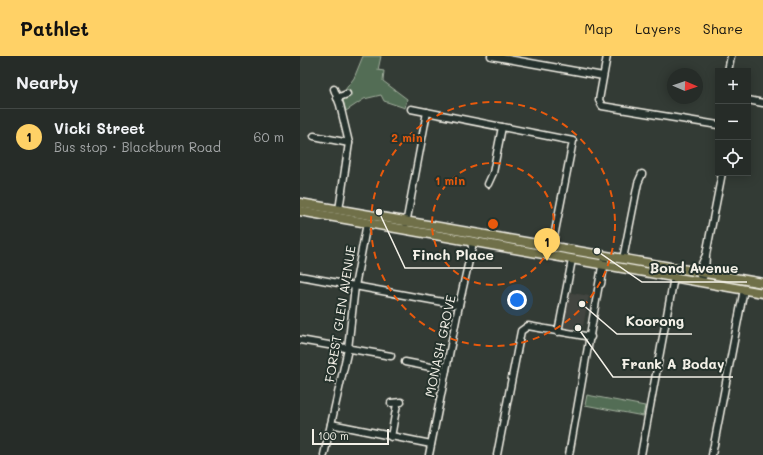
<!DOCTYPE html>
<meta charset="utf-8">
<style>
:root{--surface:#262c28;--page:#2e3430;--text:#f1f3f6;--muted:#a4a7a8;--line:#424845;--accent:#ffd166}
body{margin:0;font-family:Mali,sans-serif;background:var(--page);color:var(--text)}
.controls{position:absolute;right:12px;top:12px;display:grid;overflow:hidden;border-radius:0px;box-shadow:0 2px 10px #0003}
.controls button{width:36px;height:36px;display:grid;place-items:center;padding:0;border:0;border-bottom:1px solid var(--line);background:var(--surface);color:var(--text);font:20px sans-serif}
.compass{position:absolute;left:367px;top:12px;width:36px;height:36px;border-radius:50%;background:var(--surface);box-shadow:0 2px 10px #0003;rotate:92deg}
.scale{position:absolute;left:12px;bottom:10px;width:77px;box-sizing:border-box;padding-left:4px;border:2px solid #f4f1e8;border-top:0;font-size:11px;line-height:14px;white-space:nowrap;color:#f4f1e8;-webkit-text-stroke:3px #26332d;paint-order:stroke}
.you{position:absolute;left:217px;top:244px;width:14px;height:14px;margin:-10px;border:3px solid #fff;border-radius:50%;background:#1a73e8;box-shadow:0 0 0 6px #1a73e833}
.badge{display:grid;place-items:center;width:26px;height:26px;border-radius:50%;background:var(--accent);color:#111;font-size:13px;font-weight:700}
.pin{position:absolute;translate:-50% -33px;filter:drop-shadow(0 1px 2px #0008)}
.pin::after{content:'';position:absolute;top:21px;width:14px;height:12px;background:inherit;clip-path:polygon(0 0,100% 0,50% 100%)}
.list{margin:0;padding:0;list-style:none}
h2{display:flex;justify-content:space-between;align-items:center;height:52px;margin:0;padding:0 16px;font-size:17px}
h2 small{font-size:13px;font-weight:400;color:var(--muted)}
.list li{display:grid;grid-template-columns:26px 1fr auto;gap:12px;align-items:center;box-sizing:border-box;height:56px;padding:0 16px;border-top:1px solid var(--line)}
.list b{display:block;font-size:15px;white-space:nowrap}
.list p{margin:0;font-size:13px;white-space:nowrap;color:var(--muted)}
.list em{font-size:13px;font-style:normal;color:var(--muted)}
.icon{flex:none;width:22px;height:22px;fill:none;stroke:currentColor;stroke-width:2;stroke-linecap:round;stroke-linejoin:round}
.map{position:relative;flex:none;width:463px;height:399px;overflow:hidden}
header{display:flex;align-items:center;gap:24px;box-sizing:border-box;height:56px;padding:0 20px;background:var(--accent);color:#111}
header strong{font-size:19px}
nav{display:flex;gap:22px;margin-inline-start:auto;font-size:14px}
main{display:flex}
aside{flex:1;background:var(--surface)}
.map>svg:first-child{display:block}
.built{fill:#43453f}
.green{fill:#526d54;stroke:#a3af9e}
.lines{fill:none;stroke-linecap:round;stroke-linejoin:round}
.minor-casing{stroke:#f4f1e8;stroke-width:9}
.major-casing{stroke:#f4f1e8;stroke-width:11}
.minor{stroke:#26332d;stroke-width:6}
.major{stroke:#6f704a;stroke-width:8}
.ring{fill:none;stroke:#e8590c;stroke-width:2;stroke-dasharray:7 5}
.labels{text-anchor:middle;stroke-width:4;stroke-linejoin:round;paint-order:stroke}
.street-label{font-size:13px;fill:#f4f1e8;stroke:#26332d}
.centre{fill:#e8590c;stroke:#26332d;stroke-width:2}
.ring-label{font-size:12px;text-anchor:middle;font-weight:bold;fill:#e8590c;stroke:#26332d;stroke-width:4;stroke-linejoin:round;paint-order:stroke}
.leader{fill:none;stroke:#f4f1e8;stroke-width:1.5}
.callout-dot{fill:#f4f1e8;stroke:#26332d;stroke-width:1.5}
.callout-label{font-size:14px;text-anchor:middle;font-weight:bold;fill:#f4f1e8;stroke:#26332d;stroke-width:4;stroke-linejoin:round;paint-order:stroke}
</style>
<header>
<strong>Pathlet</strong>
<nav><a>Map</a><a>Layers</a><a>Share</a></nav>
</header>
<main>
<aside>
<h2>Nearby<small></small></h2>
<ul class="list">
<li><span class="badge">1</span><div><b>Vicki Street</b><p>Bus stop · Blackburn Road</p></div><em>60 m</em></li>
</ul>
</aside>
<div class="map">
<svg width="463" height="399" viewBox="0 0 463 399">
<rect width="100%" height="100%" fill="#333b35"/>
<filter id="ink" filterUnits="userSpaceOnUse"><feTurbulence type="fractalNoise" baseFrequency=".025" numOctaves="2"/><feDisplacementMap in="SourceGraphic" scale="8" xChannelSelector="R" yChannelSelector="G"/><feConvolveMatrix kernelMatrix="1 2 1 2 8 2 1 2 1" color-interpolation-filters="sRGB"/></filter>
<g filter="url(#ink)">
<polygon class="built" points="267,236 289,240 282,275 261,271"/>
<g class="green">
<polygon points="63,0 81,0 78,14 84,15 83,25 107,43 105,52 84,45 81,39 64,43 46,55 43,44 47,41 45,34 54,22"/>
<polygon points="287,339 345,350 343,360 285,349"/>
</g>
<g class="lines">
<defs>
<g id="minor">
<polyline points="191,0 303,20"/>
<polyline points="307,0 299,44 302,50 418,69"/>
<polyline points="428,15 431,0"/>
<polyline points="34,33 40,49 49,87 39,154"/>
<polyline points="37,42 47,38"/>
<polyline points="448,44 463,47"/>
<polyline points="111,53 273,85 252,191"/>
<polyline points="14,80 49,87"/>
<polyline points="188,128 193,117 202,71"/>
<polyline points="106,168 127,56"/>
<polyline points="323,203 338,127 342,118"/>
<polyline points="0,220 159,249"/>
<polyline points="400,220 400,212 405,201"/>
<polyline points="401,226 405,217 406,199 422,117"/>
<polyline points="301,228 305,205"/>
<polyline points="258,276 272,204"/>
<polyline points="0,284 91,300"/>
<polyline points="105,306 146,314"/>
<polyline points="91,347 101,346"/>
<polyline points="31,368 131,388"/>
<polyline points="91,381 97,348"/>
<polyline points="24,399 48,293 55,230 67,167"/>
<polyline points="129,399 159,249 172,191 171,185"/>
<polyline points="197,399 221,275 228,270 291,281"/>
<polyline points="269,399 303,205"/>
<polyline points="341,399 374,221"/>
<polyline points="412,399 444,233"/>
</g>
<g id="major">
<polyline points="0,147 463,227"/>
<polyline points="0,155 463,237"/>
</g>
</defs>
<use href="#minor" class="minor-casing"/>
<use href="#major" class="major-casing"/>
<use href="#minor" class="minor"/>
<use href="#major" class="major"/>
</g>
</g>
<g class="ring">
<circle cx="193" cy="168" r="61"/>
<circle cx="193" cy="168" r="122"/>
</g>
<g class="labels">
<g class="street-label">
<text transform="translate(40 258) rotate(-81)" y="5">FOREST GLEN AVENUE</text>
<text transform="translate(140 290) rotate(-78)" y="5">MONASH GROVE</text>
</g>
</g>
<circle cx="193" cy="168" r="6" class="centre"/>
<g class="ring-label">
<text x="107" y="86">2 min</text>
<text x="150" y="129">1 min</text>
</g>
<path class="leader" d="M79 156L105 212H202M297 195L342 226H447M282 248L317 278H392M278 272L313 321H433"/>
<g class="callout-dot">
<circle cx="79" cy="156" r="4"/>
<circle cx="297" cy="195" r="4"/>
<circle cx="282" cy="248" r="4"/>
<circle cx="278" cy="272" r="4"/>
</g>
<g class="callout-label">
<text x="153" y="204">Finch Place</text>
<text x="394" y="217">Bond Avenue</text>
<text x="355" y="270">Koorong</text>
<text x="373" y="313">Frank A Boday</text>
</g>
</svg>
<div class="controls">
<button>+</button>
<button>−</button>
<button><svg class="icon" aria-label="locate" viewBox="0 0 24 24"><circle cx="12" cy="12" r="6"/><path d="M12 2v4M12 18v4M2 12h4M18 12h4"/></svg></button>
</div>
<svg class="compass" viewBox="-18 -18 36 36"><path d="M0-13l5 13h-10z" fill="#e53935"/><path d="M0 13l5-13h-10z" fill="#a4a7a8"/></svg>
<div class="scale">100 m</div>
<div class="you"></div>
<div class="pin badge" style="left:247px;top:205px">1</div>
</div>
</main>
